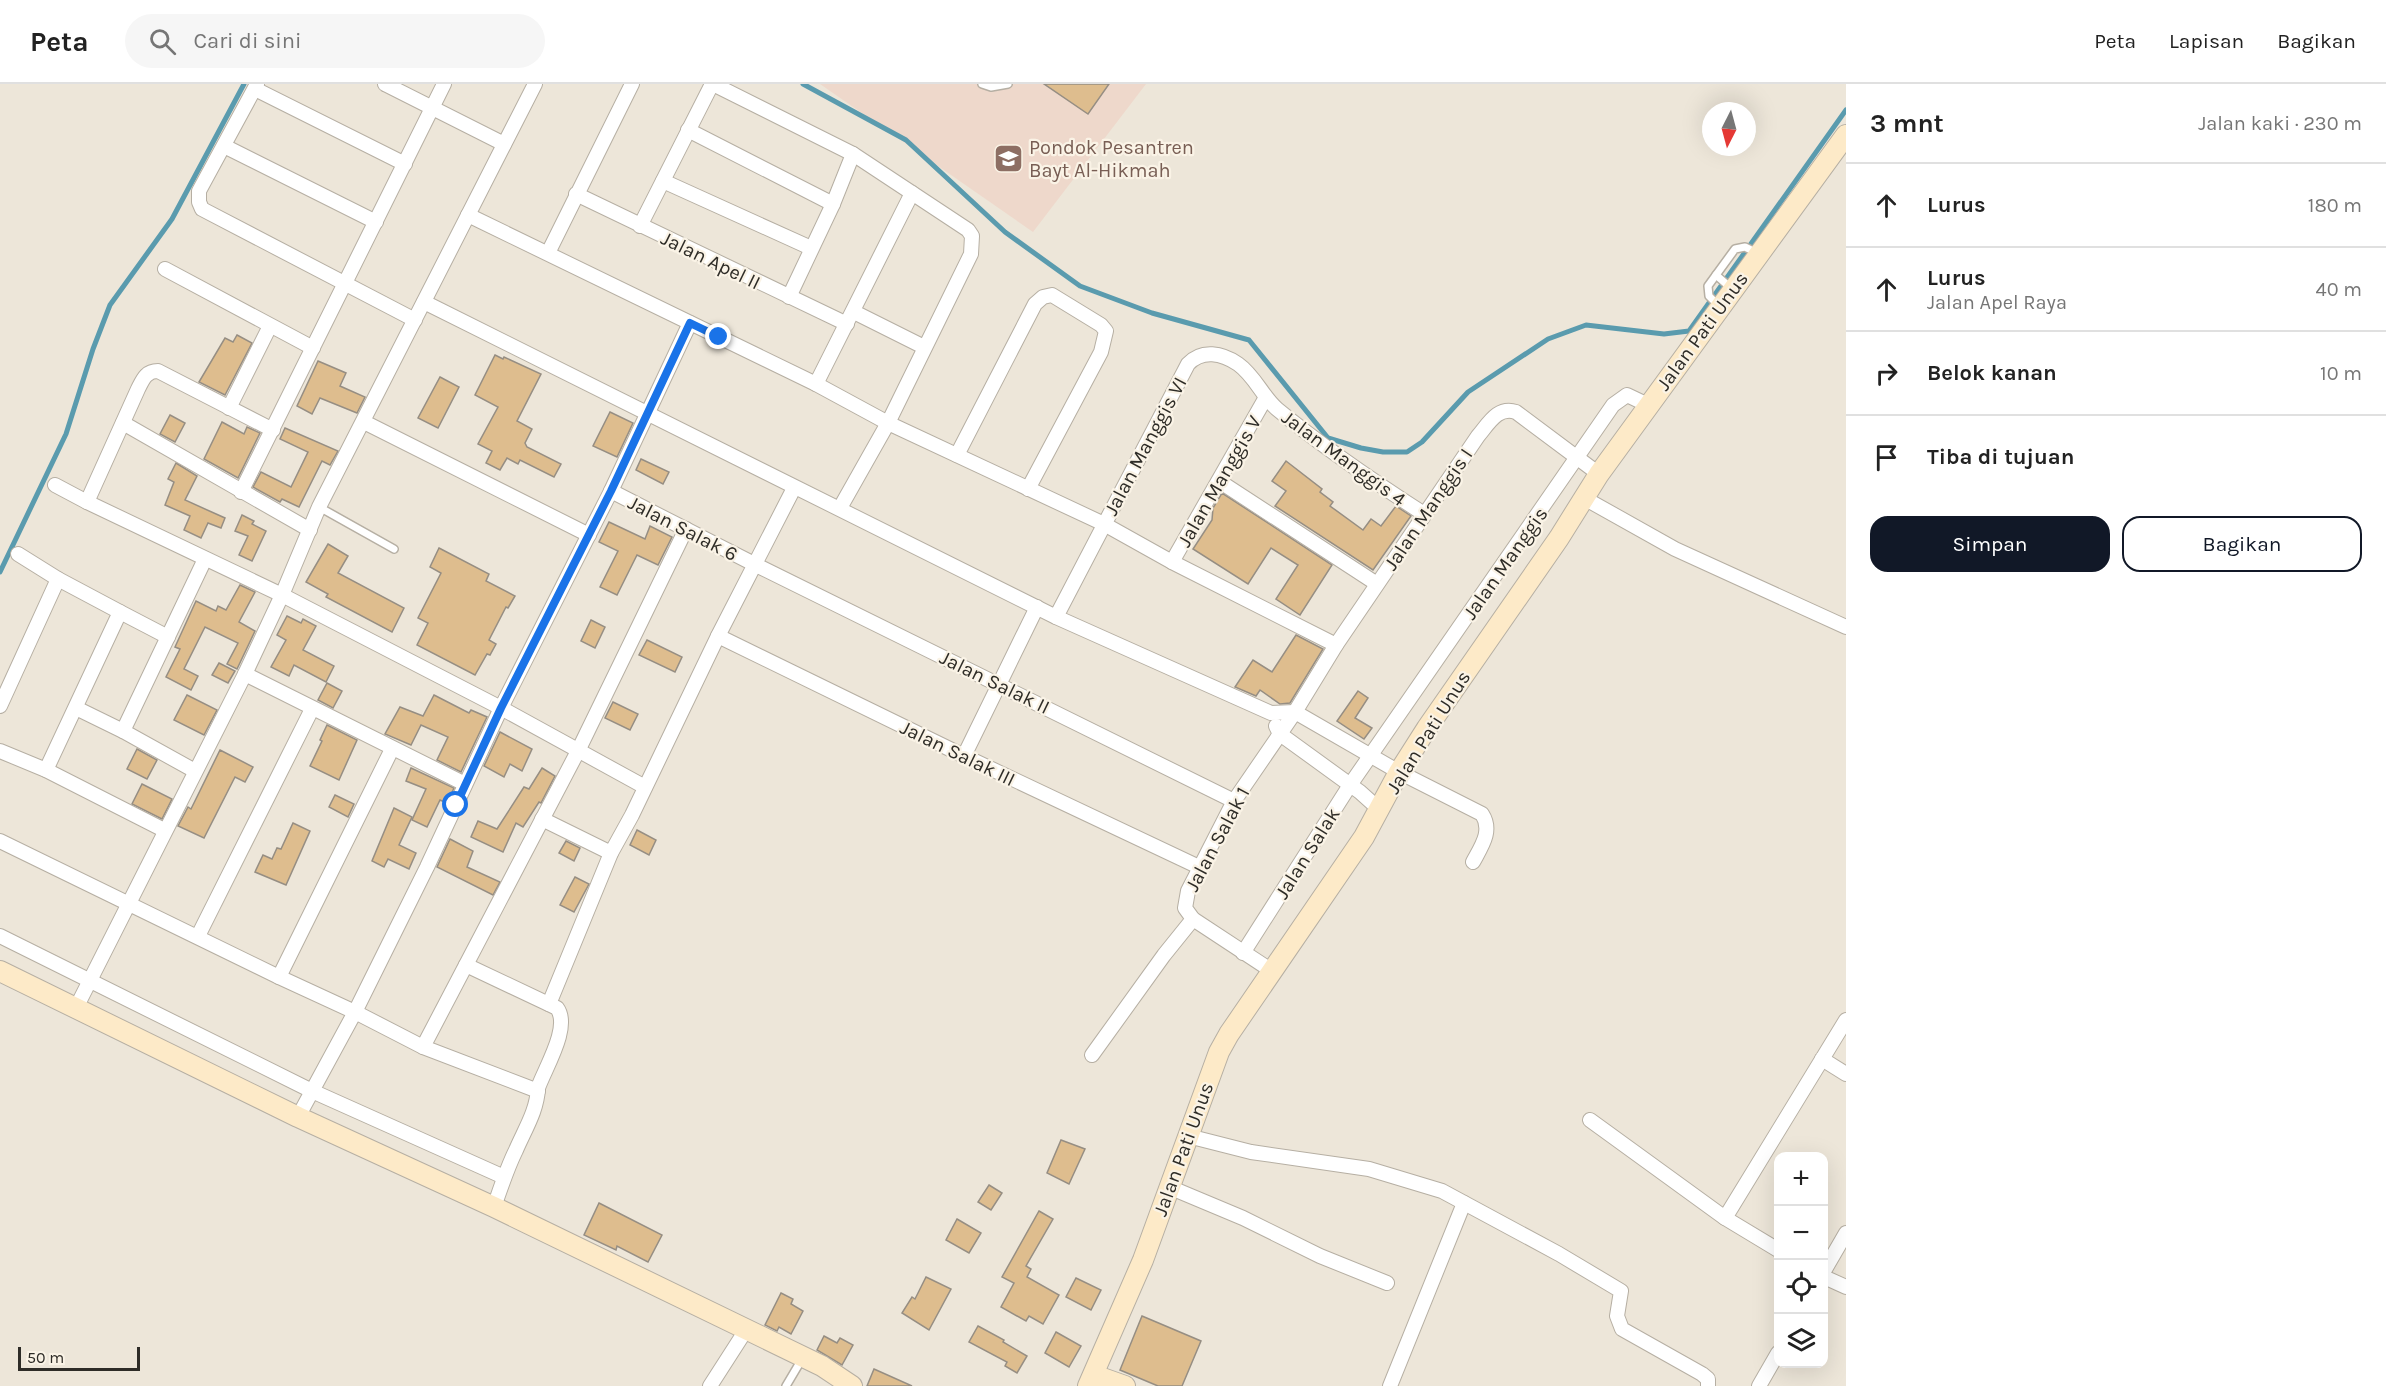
<!DOCTYPE html>
<html lang="id">
<meta charset="utf-8">
<style>
:root{--surface:#fff;--page:#f6f6f6;--text:#222;--muted:#767676;--line:#e0e0e0;--accent:#111827}
body{margin:0;font-family:Karla,sans-serif;background:var(--page);color:var(--text)}
.controls{position:absolute;right:18px;bottom:18px;display:grid;overflow:hidden;border-radius:12px;box-shadow:0 6px 24px #0002}
.controls button{width:54px;height:54px;display:grid;place-items:center;padding:0;border:0;border-bottom:2px solid var(--line);background:var(--surface);color:var(--text);font:30px sans-serif}
.compass{position:absolute;left:1702px;top:18px;width:54px;height:54px;border-radius:50%;background:var(--surface);box-shadow:0 6px 24px #0002;rotate:186deg}
.scale{position:absolute;left:18px;bottom:15px;width:122px;box-sizing:border-box;padding-left:6px;border:3px solid #2e2c27;border-top:0;font-size:16px;line-height:21px;white-space:nowrap;color:#2e2c27;-webkit-text-stroke:4px #faf3e6;paint-order:stroke}
.stop{position:absolute;width:18px;height:18px;margin:-14px;border:4px solid #1a73e8;border-radius:50%;background:#fff}
.stop.end{background:#1a73e8;border-color:#fff;box-shadow:0 2px 6px #0008}
.list{margin:0;padding:0;list-style:none}
h2{display:flex;justify-content:space-between;align-items:center;height:78px;margin:0;padding:0 24px;font-size:26px}
h2 small{font-size:20px;font-weight:400;color:var(--muted)}
.list li{display:grid;grid-template-columns:39px 1fr auto;gap:18px;align-items:center;box-sizing:border-box;height:84px;padding:0 24px;border-top:2px solid var(--line)}
.list b{display:block;font-size:22px;white-space:nowrap}
.list p{margin:0;font-size:20px;white-space:nowrap;color:var(--muted)}
.list em{font-size:20px;font-style:normal;color:var(--muted)}
.actions{display:flex;gap:12px;padding:18px 24px}
.actions a{flex:1;padding:14px 0;border:2px solid var(--accent);border-radius:18px;text-align:center;font-size:21px;color:var(--accent)}
.actions .main{background:var(--accent);color:#fff}
.icon{flex:none;width:33px;height:33px;fill:none;stroke:currentColor;stroke-width:2;stroke-linecap:round;stroke-linejoin:round}
.map{position:relative;flex:none;width:1846px;height:1302px;overflow:hidden}
header{display:flex;align-items:center;gap:36px;box-sizing:border-box;height:84px;padding:0 30px;background:var(--surface);border-bottom:2px solid var(--line)}
header strong{font-size:28px}
nav{display:flex;gap:33px;margin-inline-start:auto;font-size:21px}
.search{width:420px;height:54px;background:var(--page);display:flex;align-items:center;gap:15px;box-sizing:border-box;padding:0 21px;border-radius:33px;color:var(--muted);font-size:22px}
main{display:flex}
aside{flex:1;background:var(--surface)}
.map>svg:first-child{display:block}
.education{fill:#eed8cb}
.lines{fill:none;stroke-linecap:round;stroke-linejoin:round}
.stream{stroke:#5a9bae;stroke-width:5}
.building{fill:#debd8e;stroke:#968e83;stroke-width:1.5}
.lane-casing{stroke:#b6afa3;stroke-width:10}
.street-casing{stroke:#b6afa3;stroke-width:16}
.secondary-casing{stroke:#b6afa3;stroke-width:22}
.lane{stroke:#fff;stroke-width:7}
.street{stroke:#fff;stroke-width:14}
.secondary{stroke:#fdeac8;stroke-width:20}
.route{stroke:#1a73e8;stroke-width:8}
.labels{text-anchor:middle;stroke-width:4.5;stroke-linejoin:round;paint-order:stroke}
.education-label{font-size:20px;fill:#785e54;stroke:#faf3e6;text-anchor:start}
.street-label{font-size:20px;fill:#2e2c27;stroke:#faf3e6}
</style>
<header>
<strong>Peta</strong>
<div class="search"><svg class="icon" aria-label="search" viewBox="0 0 24 24"><circle cx="10" cy="10" r="6"/><path d="M15 15l6 6"/></svg>Cari di sini</div>
<nav><a>Peta</a><a>Lapisan</a><a>Bagikan</a></nav>
</header>
<main>
<div class="map">
<svg width="1846" height="1302" viewBox="0 0 1846 1302">
<rect width="100%" height="100%" fill="#ede6d9"/>
<polygon class="education" points="820,0 1146,0 1033,148"/>
<g class="lines">
<g class="stream">
<polyline points="803,0 906,56 1005,148 1080,202 1152,229 1249,256 1328,354 1361,364 1383,368 1407,368 1422,358 1468,308 1548,255 1586,241 1664,250 1689,247 1846,26"/>
<polyline points="0,488 66,350 93,265 110,221 172,135 244,0"/>
</g>
</g>
<g class="building">
<polygon points="1044,0 1109,0 1088,30"/>
<polygon points="237,251 252,259 225,311 199,298 225,254 233,258"/>
<polygon points="495,271 503,275 504,273 541,290 517,337 532,345 525,359 527,363 561,380 554,393 520,376 518,380 507,374 500,386 486,379 492,367 478,360 498,323 475,311"/>
<polygon points="318,277 346,289 340,302 365,313 357,329 320,314 312,330 297,322"/>
<polygon points="440,293 459,303 438,344 418,334"/>
<polygon points="610,328 633,339 617,373 593,362"/>
<polygon points="170,331 185,339 175,358 160,350"/>
<polygon points="222,338 244,350 247,343 260,349 238,394 204,375"/>
<polygon points="285,344 338,367 330,381 322,377 299,423 282,415 280,418 253,403 261,388 291,403 308,368 280,355"/>
<polygon points="641,375 669,388 663,400 636,386"/>
<polygon points="1286,377 1322,405 1320,408 1333,418 1330,422 1363,446 1371,435 1381,442 1396,422 1411,432 1373,486 1275,422 1286,407 1272,397"/>
<polygon points="176,379 197,392 185,416 225,434 221,444 208,439 201,454 184,446 190,432 165,421 174,398 168,395"/>
<polygon points="1222,409 1332,481 1300,531 1276,515 1298,481 1271,464 1248,500 1193,465 1212,436 1213,424"/>
<polygon points="242,431 254,437 252,440 266,447 252,477 239,471 248,452 235,447"/>
<polygon points="609,438 645,455 650,442 672,453 658,481 637,471 617,511 600,503 618,467 599,458"/>
<polygon points="328,460 348,472 338,489 404,524 392,548 326,513 328,510 306,498"/>
<polygon points="439,464 489,490 486,497 515,512 508,524 506,523 489,556 496,560 490,571 487,570 475,591 417,561 428,539 418,534 441,489 430,483"/>
<polygon points="240,501 255,508 239,538 255,547 237,585 227,580 238,559 205,543 184,585 198,592 191,606 166,593 180,565 175,563 196,517 216,527 218,522 226,526"/>
<polygon points="287,532 301,539 303,535 316,542 303,566 334,582 326,598 294,581 289,592 271,583 286,556 277,551"/>
<polygon points="591,536 605,543 595,564 581,557"/>
<polygon points="1296,551 1323,565 1290,619 1280,620 1260,606 1256,612 1235,603 1253,576 1272,588"/>
<polygon points="647,556 682,573 675,588 639,571"/>
<polygon points="219,579 235,587 228,599 212,591"/>
<polygon points="327,599 342,607 333,624 318,616"/>
<polygon points="1358,607 1368,614 1355,634 1372,644 1364,655 1337,637"/>
<polygon points="187,611 217,626 204,651 174,636"/>
<polygon points="434,611 469,629 471,626 487,633 461,688 437,676 448,653 421,641 411,661 385,650 400,623 423,632"/>
<polygon points="613,618 638,630 630,646 605,634"/>
<polygon points="327,641 357,656 339,696 310,682 322,657 320,656"/>
<polygon points="500,648 532,665 522,687 510,680 504,693 484,682"/>
<polygon points="137,665 157,676 147,695 127,685"/>
<polygon points="220,666 253,683 245,698 235,693 204,754 178,742 188,723 191,725"/>
<polygon points="411,684 454,704 447,719 440,716 427,743 412,736 426,705 406,697"/>
<polygon points="542,684 555,692 541,719 539,718 523,743 516,739 503,768 471,753 478,737 497,745 524,703 529,705"/>
<polygon points="142,700 172,715 162,735 132,720"/>
<polygon points="335,711 354,720 348,733 329,723"/>
<polygon points="394,724 412,733 399,761 416,769 409,785 388,775 384,783 372,777"/>
<polygon points="293,739 310,747 286,801 255,788 263,771 272,775 277,764 281,765"/>
<polygon points="637,746 656,756 649,771 630,761"/>
<polygon points="450,755 473,767 467,783 500,798 493,811 437,783"/>
<polygon points="566,757 580,764 574,777 559,769"/>
<polygon points="575,793 589,800 574,828 560,821"/>
<polygon points="1061,1056 1085,1065 1069,1100 1047,1089"/>
<polygon points="989,1101 1002,1109 991,1126 978,1118"/>
<polygon points="599,1119 662,1151 648,1178 617,1162 616,1166 584,1151"/>
<polygon points="1039,1127 1053,1135 1026,1182 1031,1185 1027,1193 1059,1211 1043,1240 1029,1232 1026,1237 1001,1223 1014,1199 1002,1193"/>
<polygon points="957,1135 981,1149 969,1169 946,1156"/>
<polygon points="926,1193 951,1205 929,1246 902,1229 912,1213 915,1215"/>
<polygon points="1076,1194 1101,1206 1091,1226 1066,1213"/>
<polygon points="781,1209 793,1215 791,1220 803,1227 791,1250 779,1243 777,1247 765,1241"/>
<polygon points="1142,1232 1201,1257 1182,1302 1158,1302 1120,1286"/>
<polygon points="978,1242 1004,1256 1003,1258 1027,1272 1017,1289 1005,1282 1007,1278 969,1258"/>
<polygon points="1056,1248 1081,1262 1069,1283 1045,1269"/>
<polygon points="824,1252 837,1259 840,1254 853,1261 842,1281 817,1266"/>
<polygon points="874,1285 912,1302 867,1302"/>
</g>
<g class="lines">
<defs>
<g id="lane">
<polyline points="982,0 991,3 1008,0"/>
<polyline points="1716,191 1732,205"/>
<polyline points="1720,223 1709,212 1708,202 1735,165 1745,163 1757,169"/>
<polyline points="319,423 394,465"/>
<polyline points="786,1302 802,1275"/>
</g>
<g id="street">
<polyline points="257,0 199,107 199,118 202,125 415,236"/>
<polyline points="385,0 504,60"/>
<polyline points="713,0 853,70 968,146 972,152 971,170 888,339 840,424"/>
<polyline points="255,5 405,80"/>
<polyline points="688,46 833,120"/>
<polyline points="224,62 376,138"/>
<polyline points="663,97 811,164"/>
<polyline points="576,110 847,240"/>
<polyline points="468,131 816,300 888,339 1104,440 1172,478 1336,561"/>
<polyline points="640,142 712,0"/>
<polyline points="548,169 632,0"/>
<polyline points="165,185 313,264"/>
<polyline points="789,213 833,120 853,70"/>
<path d="M424 218 1056 533 1271 629 1295 628 1399 688 1482 730C1493 747 1481 763 1473 778"/>
<polyline points="854,228 924,263"/>
<polyline points="816,300 912,109"/>
<polyline points="229,324 270,242"/>
<polyline points="364,338 589,451"/>
<polyline points="123,339 310,446"/>
<path d="M273 346 158 287C146 287 143 295 138 305L87 418 282 511 501 624 645 703"/>
<polyline points="957,371 1035,220 1043,213 1052,211 1101,241 1106,247 1101,268 1028,405"/>
<polyline points="1219,397 1377,500"/>
<polyline points="55,401 87,418"/>
<polyline points="611,407 754,480 1234,717"/>
<polyline points="241,408 444,0"/>
<polyline points="1584,414 1675,465 1846,543"/>
<polyline points="18,470 58,495"/>
<polyline points="1172,478 1265,315"/>
<polyline points="120,528 168,553"/>
<path d="M1056 533 1188 280C1202 265 1222 269 1238 280 1255 292 1262 312 1277 325 1324 364 1373 397 1424 430"/>
<polyline points="718,552 964,672 1199,783"/>
<polyline points="245,590 465,700"/>
<polyline points="0,622 58,495 120,528 46,686"/>
<polyline points="76,624 123,647 205,475"/>
<polyline points="1276,642 1280,650 1360,708 1380,726"/>
<polyline points="123,647 195,687"/>
<polyline points="0,667 46,686 164,746"/>
<polyline points="964,672 1037,523"/>
<polyline points="542,735 611,769"/>
<polyline points="0,757 279,893 355,928 423,963 538,1007"/>
<polyline points="0,852 312,1007 504,1093"/>
<polyline points="198,852 312,625"/>
<polyline points="1243,869 1350,701 1613,321 1627,311 1648,321"/>
<path d="M466 881 557 924C571 943 545 984 538 1004 537 1027 525 1045 516 1066 507 1084 501 1103 494 1123"/>
<path d="M1272 887 1193 835 1185 824 1188 807 1234 717 1295 628 1336 561 1478 352C1489 339 1498 322 1516 328L1599 390"/>
<polyline points="279,893 392,665"/>
<polyline points="549,920 611,769 632,731 718,552 794,404"/>
<polyline points="76,924 245,590 282,511 319,423 535,0"/>
<polyline points="423,963 578,667 686,445"/>
<polyline points="1092,971 1164,871 1193,835"/>
<polyline points="1822,975 1846,990"/>
<polyline points="298,1033 355,928 427,783 501,624 611,407 690,239"/>
<polyline points="1590,1036 1725,1134 1778,1166"/>
<polyline points="1188,1052 1251,1068 1369,1085 1442,1107 1559,1170 1621,1207 1617,1232 1622,1245 1702,1290 1708,1295 1708,1302"/>
<polyline points="1169,1103 1243,1134 1320,1172 1387,1199"/>
<polyline points="1725,1134 1846,936"/>
<polyline points="1824,1187 1846,1149"/>
<polyline points="1824,1193 1846,1203"/>
<polyline points="710,1302 746,1246"/>
<polyline points="1390,1302 1464,1119"/>
<polyline points="1759,1302 1778,1269"/>
</g>
<g id="secondary">
<polyline points="0,887 298,1033 494,1123 822,1282 852,1302"/>
<polyline points="1094,1291 1125,1302"/>
<polyline points="1088,1302 1143,1176 1219,968 1229,950 1364,753 1399,688 1427,644 1559,454 1599,390 1846,51"/>
</g>
</defs>
<use href="#lane" class="lane-casing"/>
<use href="#street" class="street-casing"/>
<use href="#secondary" class="secondary-casing"/>
<use href="#lane" class="lane"/>
<use href="#street" class="street"/>
<use href="#secondary" class="secondary"/>
</g>
<g class="lines">
<polyline class="route" points="456,721 501,624 611,407 690,239 719,253"/>
</g>
<defs>
<symbol id="school-square" viewBox="-11 -11 22 22"><rect x="-9" y="-9" width="18" height="18" rx="4" fill="#8d6e63" stroke="#faf3e6"/><path d="M0-5L7-2L0 1L-7-2ZM-4 1L0 2.5L4 1V4Q0 6-4 4Z" fill="#fff"/></symbol>
</defs>
<g fill-rule="evenodd">
<use href="#school-square" x="992" y="58" width="33" height="33"/>
</g>
<g class="labels">
<g class="education-label">
<text x="1029" y="70">Pondok Pesantren<tspan x="1029" dy="23">Bayt Al-Hikmah</tspan></text>
</g>
<g class="street-label">
<text transform="translate(711 176) rotate(26)" y="7">Jalan Apel II</text>
<text transform="translate(1702 247) rotate(-54)" y="7">Jalan Pati Unus</text>
<text transform="translate(1145 362) rotate(-62)" y="7">Jalan Manggis VI</text>
<text transform="translate(1344 374) rotate(36)" y="7">Jalan Manggis 4</text>
<text transform="translate(1219 397) rotate(-60)" y="7">Jalan Manggis V</text>
<text transform="translate(1428 425) rotate(-56)" y="7">Jalan Manggis I</text>
<text transform="translate(683 444) rotate(27)" y="7">Jalan Salak 6</text>
<text transform="translate(1505 479) rotate(-55)" y="7">Jalan Manggis</text>
<text transform="translate(995 598) rotate(26)" y="7">Jalan Salak II</text>
<text transform="translate(1428 648) rotate(-58)" y="7">Jalan Pati Unus</text>
<text transform="translate(958 669) rotate(26)" y="7">Jalan Salak III</text>
<text transform="translate(1217 755) rotate(-62)" y="7">Jalan Salak 1</text>
<text transform="translate(1307 769) rotate(-58)" y="7">Jalan Salak</text>
<text transform="translate(1183 1065) rotate(-70)" y="7">Jalan Pati Unus</text>
</g>
</g>
</svg>
<div class="controls">
<button>+</button>
<button>−</button>
<button><svg class="icon" aria-label="locate" viewBox="0 0 24 24"><circle cx="12" cy="12" r="6"/><path d="M12 2v4M12 18v4M2 12h4M18 12h4"/></svg></button>
<button><svg class="icon" aria-label="layers" viewBox="0 0 24 24"><path d="M12 4l9 5-9 5-9-5zM3 14l9 5 9-5"/></svg></button>
</div>
<svg class="compass" viewBox="-18 -18 36 36"><path d="M0-13l5 13h-10z" fill="#e53935"/><path d="M0 13l5-13h-10z" fill="#767676"/></svg>
<div class="scale">50 m</div>
<div class="stop" style="left:456px;top:721px"></div>
<div class="stop end" style="left:719px;top:253px"></div>
</div>
<aside>
<h2>3 mnt<small>Jalan kaki · 230 m</small></h2>
<ul class="list">
<li><svg class="icon" aria-label="ahead" viewBox="0 0 24 24"><path d="M12 20V5M6 11l6-6 6 6"/></svg><div><b>Lurus</b></div><em>180 m</em></li>
<li><svg class="icon" aria-label="ahead" viewBox="0 0 24 24"><path d="M12 20V5M6 11l6-6 6 6"/></svg><div><b>Lurus</b><p>Jalan Apel Raya</p></div><em>40 m</em></li>
<li><svg class="icon" aria-label="right" viewBox="0 0 24 24"><path d="M7 20v-9h11M14 6l5 5-5 5"/></svg><div><b>Belok kanan</b></div><em>10 m</em></li>
<li><svg class="icon" aria-label="arrive" viewBox="0 0 24 24"><path d="M6 21V4h12l-3 4 3 4H6"/></svg><div><b>Tiba di tujuan</b></div></li>
</ul>
<div class="actions"><a class="main">Simpan</a><a>Bagikan</a></div>
</aside>
</main>
